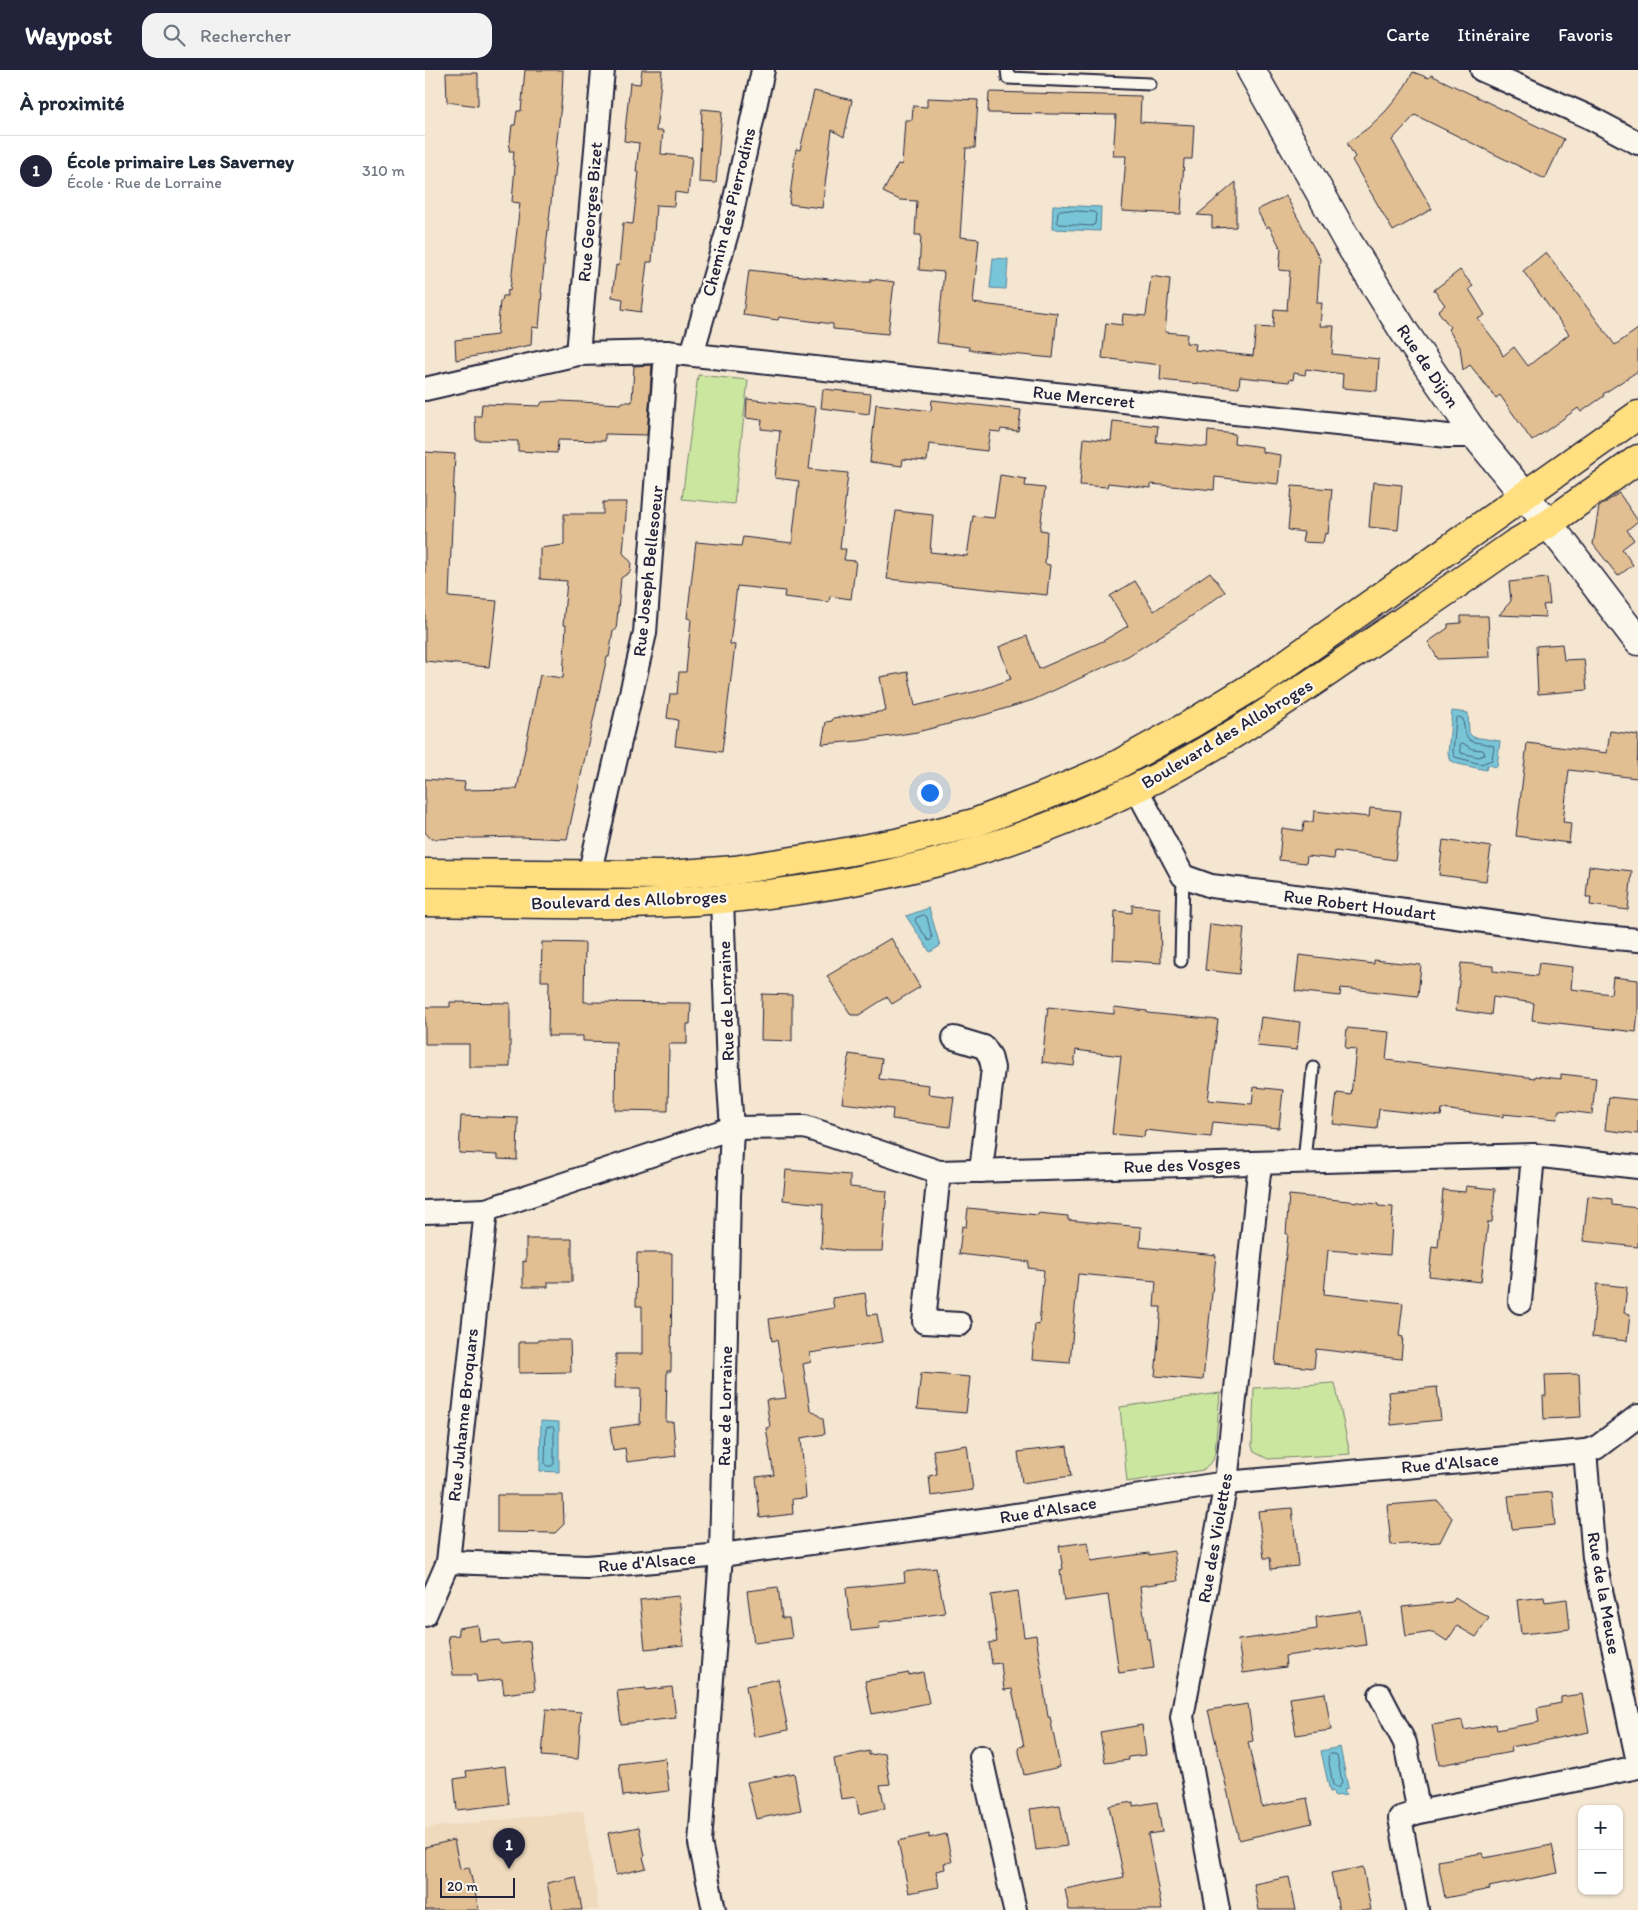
<!DOCTYPE html>
<html lang="fr">
<meta charset="utf-8">
<style>
:root{--surface:#fff;--page:#f2f2f3;--text:#1f2937;--muted:#747a83;--line:#e0e1e3;--accent:#22223b}
body{margin:0;font-family:Itim,sans-serif;background:var(--page);color:var(--text)}
.controls{position:absolute;right:15px;bottom:15px;display:grid;overflow:hidden;border-radius:10px;box-shadow:0 1px 4px #0004}
.controls button{width:45px;height:45px;display:grid;place-items:center;padding:0;border:0;border-bottom:1px solid var(--line);background:var(--surface);color:var(--text);font:25px sans-serif}
.scale{position:absolute;left:15px;bottom:12px;width:75px;box-sizing:border-box;padding-left:5px;border:2px solid #22223b;border-top:0;font-size:14px;line-height:18px;white-space:nowrap;color:#22223b;-webkit-text-stroke:4px #fbf7ec;paint-order:stroke}
.you{position:absolute;left:504px;top:722px;width:18px;height:18px;margin:-12px;border:4px solid #fff;border-radius:50%;background:#1a73e8;box-shadow:0 0 0 8px #1a73e833}
.badge{display:grid;place-items:center;width:32px;height:32px;border-radius:50%;background:var(--accent);color:#fff;font-size:16px;font-weight:700}
.pin{position:absolute;translate:-50% -41px;filter:drop-shadow(0 1px 2px #0008)}
.pin::after{content:'';position:absolute;top:26px;width:18px;height:15px;background:inherit;clip-path:polygon(0 0,100% 0,50% 100%)}
.list{margin:0;padding:0;list-style:none}
h2{display:flex;justify-content:space-between;align-items:center;height:65px;margin:0;padding:0 20px;font-size:21px}
h2 small{font-size:16px;font-weight:400;color:var(--muted)}
.list li{display:grid;grid-template-columns:32px 1fr auto;gap:15px;align-items:center;box-sizing:border-box;height:70px;padding:0 20px;border-top:1px solid var(--line)}
.list b{display:block;font-size:19px;white-space:nowrap}
.list p{margin:0;font-size:16px;white-space:nowrap;color:var(--muted)}
.list em{font-size:16px;font-style:normal;color:var(--muted)}
.icon{flex:none;width:28px;height:28px;fill:none;stroke:currentColor;stroke-width:2;stroke-linecap:round;stroke-linejoin:round}
.map{position:relative;flex:none;width:1213px;height:1840px;overflow:hidden}
header{display:flex;align-items:center;gap:30px;box-sizing:border-box;height:70px;padding:0 25px;background:var(--accent);color:#fff}
header strong{font-size:24px}
nav{display:flex;gap:28px;margin-inline-start:auto;font-size:18px}
.search{width:350px;height:45px;background:var(--page);display:flex;align-items:center;gap:12px;box-sizing:border-box;padding:0 18px;border-radius:15px;color:var(--muted);font-size:19px}
main{display:flex}
aside{flex:1;background:var(--surface)}
.map>svg:first-child{display:block}
.built{fill:#efdabe}
.green{fill:#cbe79f;stroke:#76846d}
.water{fill:#79c5d8;stroke:#568499}
.lines{fill:none;stroke-linecap:round;stroke-linejoin:round}
.shore{stroke:#45637a;stroke-width:1}
.building{fill:#e2bf93;stroke:#22223b}
.service-casing{stroke:#22223b;stroke-width:15}
.minor-casing{stroke:#22223b;stroke-width:26}
.tertiary-casing{stroke:#22223b;stroke-width:31}
.primary-casing{stroke:#22223b;stroke-width:31}
.service{stroke:#fbf7ec;stroke-width:11}
.minor{stroke:#fbf7ec;stroke-width:22}
.tertiary{stroke:#fbf7ec;stroke-width:28}
.primary{stroke:#ffdf80;stroke-width:28}
.labels{text-anchor:middle;stroke-width:5;stroke-linejoin:round;paint-order:stroke}
.street-label{font-size:18px;fill:#22223b;stroke:#fbf7ec}
</style>
<header>
<strong>Waypost</strong>
<div class="search"><svg class="icon" aria-label="search" viewBox="0 0 24 24"><circle cx="10" cy="10" r="6"/><path d="M15 15l6 6"/></svg>Rechercher</div>
<nav><a>Carte</a><a>Itinéraire</a><a>Favoris</a></nav>
</header>
<main>
<aside>
<h2>À proximité<small></small></h2>
<ul class="list">
<li><span class="badge">1</span><div><b>École primaire Les Saverney</b><p>École · Rue de Lorraine</p></div><em>310 m</em></li>
</ul>
</aside>
<div class="map">
<svg width="1213" height="1840" viewBox="0 0 1213 1840">
<rect width="100%" height="100%" fill="#f4e6d1"/>
<filter id="ink" filterUnits="userSpaceOnUse"><feTurbulence type="fractalNoise" baseFrequency=".02" numOctaves="2"/><feDisplacementMap in="SourceGraphic" scale="10" xChannelSelector="R" yChannelSelector="G"/><feConvolveMatrix kernelMatrix="1 2 1 2 8 2 1 2 1" color-interpolation-filters="sRGB"/></filter>
<g filter="url(#ink)">
<polygon class="built" points="158,1741 174,1840 0,1840 0,1758"/>
<g class="green">
<polygon points="273,305 323,310 309,434 257,429"/>
<polygon points="910,1313 925,1384 843,1389 829,1382 827,1376 829,1318"/>
<polygon points="795,1323 790,1382 788,1390 778,1400 702,1412 695,1337"/>
</g>
<g class="water">
<polygon points="628,135 676,137 675,161 627,159"/>
<polygon points="568,188 583,189 581,219 565,218"/>
<polygon points="1027,641 1043,643 1044,663 1048,667 1075,671 1072,697 1062,695 1061,700 1033,694 1025,690 1023,683"/>
<polygon points="504,838 515,876 505,882 481,846"/>
<polygon points="116,1351 134,1352 134,1402 115,1401"/>
<polygon points="915,1677 923,1718 919,1719 921,1725 909,1726 908,1721 905,1722 896,1681"/>
</g>
<g class="lines">
<g class="shore">
<polygon points="635,140 669,142 671,144 670,154 667,156 634,154 632,152 633,142"/>
<path d="M1034 647 1038 649C1041 678 1046 669 1069 676L1067 690 1056 694 1030 687 1028 682 1031 649Z"/>
<polygon points="1038,673 1047,679 1058,680 1060,684 1054,687 1036,683 1035,675"/>
<polygon points="499,845 502,847 507,868 505,871 503,870 490,851 491,848"/>
<polygon points="123,1357 128,1357 129,1359 129,1394 127,1396 122,1396 120,1394 121,1359"/>
<polygon points="905,1684 909,1684 912,1685 917,1713 913,1718 908,1715 903,1687"/>
</g>
</g>
<g class="building">
<polygon points="100,0 138,0 137,26 131,78 132,78 116,223 117,223 114,258 107,257 106,275 31,290 30,270 72,265 75,231 77,231 78,226 82,226 83,220 85,221 95,133 87,132 90,96 88,96 89,81 84,81 87,55 90,55 92,41 96,41"/>
<polygon points="217,0 237,0 231,61 238,61 236,84 267,87 263,124 250,122 249,136 231,135 227,192 222,192 216,242 197,239 198,229 187,227 191,195 194,196 198,153 208,154 214,102 211,102 214,73 199,71 205,13 215,14"/>
<polygon points="988,2 1004,8 1006,5 1139,69 1120,109 990,45 967,70 1007,139 968,161 927,90 930,87 922,73 943,58 960,42 976,23"/>
<polygon points="21,3 53,3 53,36 22,32"/>
<polygon points="389,21 427,30 419,67 407,60 397,138 364,134 371,79 375,80"/>
<polygon points="564,22 716,26 715,52 769,55 767,89 759,89 756,144 697,141 701,86 688,86 691,45 563,43"/>
<polygon points="502,28 553,30 550,78 541,78 535,167 554,169 548,233 632,243 628,288 544,280 544,277 512,273 519,202 494,200 496,165 490,165 492,131 475,130 458,122 473,94 477,95 480,50 487,50 488,36 502,37"/>
<polygon points="277,39 297,41 291,113 274,112"/>
<polygon points="811,112 811,157 787,158 787,146 772,145"/>
<polygon points="861,126 895,189 892,233 897,233 895,256 909,256 907,284 954,289 952,321 917,318 918,304 881,299 880,305 869,303 868,310 865,309 864,312 815,307 814,318 735,310 736,295 677,288 681,253 697,255 698,244 721,246 726,206 745,209 740,262 762,264 761,273 771,274 770,280 828,286 831,257 848,258 849,239 862,240 865,201 854,200 856,179 844,156 841,158 832,140"/>
<polygon points="1121,182 1190,275 1213,259 1213,301 1178,324 1179,326 1156,342 1153,338 1107,371 1075,325 1071,328 1045,295 1038,300 1035,277 1023,259 1025,257 1013,241 1020,235 1009,220 1035,200 1048,216 1044,219 1060,245 1053,249 1073,275 1078,286 1089,277 1103,296 1144,264 1098,201"/>
<polygon points="324,200 430,212 446,212 446,209 469,212 463,264 408,259 408,254 354,247 353,250 318,245"/>
<polygon points="227,295 222,365 180,364 180,371 133,370 132,383 93,381 93,371 51,370 50,346 56,346 57,334 115,336 117,332 135,331 196,334 196,332 207,332 209,296"/>
<polygon points="398,319 446,324 444,344 396,338"/>
<polygon points="322,329 391,337 384,399 423,403 415,479 421,479 419,490 431,491 426,529 405,526 404,532 359,527 360,521 312,516 305,574 310,575 297,682 250,676 253,650 242,648 245,624 252,624 254,602 261,602 266,549 262,548 271,472 316,476 318,467 367,473 374,411 350,408 355,361 336,359 337,350 321,348"/>
<polygon points="507,330 596,340 593,361 576,359 575,362 565,361 562,381 504,374 502,391 478,389 477,396 445,392 451,334 506,341"/>
<polygon points="688,351 733,356 731,372 782,377 783,361 810,364 809,373 837,377 837,382 856,385 853,414 790,407 789,420 726,414 726,418 683,413 682,417 655,415 659,368 686,371"/>
<polygon points="0,382 30,384 24,527 72,531 64,597 0,591"/>
<polygon points="575,405 601,409 600,416 620,418 615,460 622,461 620,494 625,495 622,525 462,509 471,441 508,445 505,482 542,486 548,446 569,448"/>
<polygon points="948,412 977,415 973,460 944,457"/>
<polygon points="867,416 907,419 903,464 900,463 898,473 877,472 879,462 863,460"/>
<polygon points="1194,423 1213,451 1202,460 1209,470 1197,479 1208,495 1193,506 1168,474 1174,437"/>
<polygon points="178,432 202,432 198,483 206,492 205,502 196,508 191,560 188,560 184,587 182,587 142,769 95,767 6,769 0,762 0,709 40,712 39,720 92,719 115,605 138,608 141,555 138,555 142,511 115,509 115,478 139,475 139,444 178,444"/>
<polygon points="785,502 800,522 761,550 703,586 608,630 559,645 492,662 434,671 397,674 401,652 407,651 408,648 461,641 455,607 483,602 490,636 553,621 586,609 574,577 602,566 614,599 678,571 703,556 685,526 710,511 729,541"/>
<polygon points="1122,508 1125,534 1118,535 1121,547 1074,545 1086,531 1084,512"/>
<polygon points="1036,546 1063,546 1065,587 1013,589 1003,572 1023,558 1023,554 1036,553"/>
<polygon points="1137,574 1139,590 1159,589 1162,620 1113,624 1111,576"/>
<polygon points="1185,661 1213,665 1212,708 1144,700 1138,752 1146,753 1144,773 1091,766 1102,673 1182,683"/>
<polygon points="945,738 976,741 970,790 910,781 909,789 882,786 881,793 854,790 857,758 878,761 879,751 888,752 889,741 944,747"/>
<polygon points="1018,770 1066,777 1061,811 1014,805"/>
<polygon points="1164,796 1207,801 1203,840 1165,835 1166,827 1161,827"/>
<polygon points="707,835 735,838 736,893 688,890 690,841 707,843"/>
<polygon points="785,854 819,858 814,904 780,900"/>
<polygon points="466,868 495,917 467,934 462,927 434,945 426,945 402,906"/>
<polygon points="117,872 160,873 159,932 266,933 265,954 262,954 262,974 244,974 243,1041 190,1040 191,972 158,971 158,966 123,966 124,911 116,911"/>
<polygon points="874,885 949,894 949,890 996,895 993,926 916,918 915,926 870,921"/>
<polygon points="1036,893 1068,896 1068,901 1112,906 1114,893 1148,897 1146,919 1186,924 1188,907 1213,910 1213,940 1211,962 1107,950 1109,933 1068,927 1066,945 1031,940"/>
<polygon points="337,924 367,925 367,971 336,970"/>
<polygon points="25,932 85,933 85,997 44,997 44,974 0,974 0,937 25,937"/>
<polygon points="623,937 689,944 689,937 722,941 722,943 793,950 783,1030 827,1034 829,1017 858,1020 854,1058 788,1052 786,1067 720,1060 719,1067 687,1064 696,986 651,980 649,996 617,992"/>
<polygon points="836,947 875,952 872,980 832,976"/>
<polygon points="922,958 964,962 961,990 1110,1008 1110,1006 1136,1009 1136,1004 1171,1008 1167,1044 1134,1040 1132,1049 1078,1044 1078,1047 1017,1039 1016,1046 954,1039 952,1059 908,1054 912,1023 926,1025 931,979 920,978"/>
<polygon points="424,984 457,989 454,1009 504,1015 503,1024 529,1027 525,1057 467,1049 468,1039 417,1033"/>
<polygon points="1184,1027 1213,1030 1213,1064 1180,1060"/>
<polygon points="36,1046 93,1048 92,1090 73,1089 73,1085 34,1083"/>
<polygon points="361,1100 425,1105 425,1117 462,1121 457,1181 422,1181 396,1178 398,1134 358,1130"/>
<polygon points="1041,1116 1070,1119 1067,1152 1063,1152 1056,1212 1004,1206 1007,1176 1013,1177 1018,1120 1040,1122"/>
<polygon points="864,1125 953,1134 953,1136 968,1137 965,1185 903,1180 899,1224 978,1233 974,1266 978,1267 976,1289 891,1279 889,1298 850,1294 863,1164 861,1164"/>
<polygon points="1163,1126 1187,1129 1187,1135 1213,1138 1213,1177 1158,1171"/>
<polygon points="543,1138 613,1145 613,1143 643,1146 643,1150 716,1157 715,1177 791,1185 778,1310 730,1306 736,1237 729,1237 731,1211 653,1204 645,1293 607,1290 610,1254 614,1255 619,1200 603,1198 604,1192 534,1184 537,1156 541,1157"/>
<polygon points="101,1169 147,1169 147,1212 123,1212 123,1217 98,1217 98,1191 101,1192"/>
<polygon points="212,1183 247,1183 246,1301 242,1301 241,1352 248,1352 251,1386 202,1392 200,1378 188,1380 185,1358 215,1354 216,1318 190,1318 191,1284 217,1284 217,1236 211,1236"/>
<polygon points="1172,1214 1202,1217 1199,1243 1205,1244 1202,1271 1167,1267"/>
<polygon points="440,1223 443,1245 452,1244 457,1272 385,1283 386,1292 378,1294 385,1339 398,1349 400,1364 376,1368 381,1428 367,1429 368,1444 335,1448 331,1407 349,1405 341,1358 345,1357 341,1330 361,1328 352,1270 347,1271 344,1249 409,1238 407,1228"/>
<polygon points="113,1270 145,1270 146,1302 94,1303 94,1272 113,1272"/>
<polygon points="496,1303 545,1307 541,1343 492,1339"/>
<polygon points="1154,1304 1156,1347 1119,1349 1118,1326 1121,1326 1120,1305"/>
<polygon points="1012,1317 1016,1350 966,1355 963,1322"/>
<polygon points="542,1375 548,1420 506,1426 504,1406 512,1404 508,1380"/>
<polygon points="642,1376 646,1406 597,1413 593,1382"/>
<polygon points="1127,1422 1130,1455 1087,1459 1083,1426"/>
<polygon points="72,1425 138,1425 139,1454 130,1463 72,1462"/>
<polygon points="1013,1431 1027,1448 1015,1472 966,1475 962,1435"/>
<polygon points="867,1438 873,1496 846,1499 845,1488 839,1488 833,1441"/>
<polygon points="663,1472 666,1491 724,1483 724,1485 749,1481 753,1511 715,1516 722,1569 725,1569 729,1598 694,1603 683,1525 639,1531 635,1500 638,1499 634,1476"/>
<polygon points="511,1498 520,1543 454,1552 455,1558 426,1561 421,1518 480,1512 479,1502"/>
<polygon points="353,1517 357,1548 364,1548 367,1568 329,1573 322,1521"/>
<polygon points="593,1521 599,1567 611,1565 623,1647 625,1647 635,1697 599,1705 593,1677 599,1676 587,1619 579,1620 576,1593 567,1594 564,1573 572,1571 566,1525"/>
<polygon points="254,1526 259,1575 220,1579 215,1530"/>
<polygon points="1030,1527 1064,1548 1051,1567 1032,1556 1022,1571 1008,1562 981,1566 977,1537 1027,1532"/>
<polygon points="1119,1527 1120,1532 1142,1529 1145,1559 1096,1564 1092,1530"/>
<polygon points="936,1541 941,1575 860,1586 861,1597 818,1603 813,1570 892,1559 891,1547"/>
<polygon points="53,1555 55,1572 74,1570 76,1574 105,1571 110,1620 79,1624 77,1609 52,1612 51,1605 28,1605 23,1566 34,1565 33,1558"/>
<polygon points="498,1602 504,1633 447,1644 440,1611 484,1603 484,1605"/>
<polygon points="353,1609 363,1660 329,1667 321,1616"/>
<polygon points="247,1617 251,1648 196,1654 192,1621 221,1618 221,1620"/>
<polygon points="900,1623 906,1660 871,1665 865,1628"/>
<polygon points="1157,1624 1164,1662 1086,1677 1087,1682 1014,1695 1007,1655 1037,1650 1039,1660 1071,1654 1072,1660 1114,1652 1112,1638 1136,1633 1136,1627"/>
<polygon points="823,1634 828,1671 823,1672 837,1737 882,1728 887,1753 814,1770 783,1640"/>
<polygon points="121,1639 156,1642 153,1689 117,1686"/>
<polygon points="717,1655 721,1685 703,1687 704,1690 680,1693 675,1662"/>
<polygon points="444,1681 444,1685 460,1683 465,1714 455,1715 460,1738 434,1744 431,1727 416,1729 409,1689"/>
<polygon points="240,1688 244,1721 198,1726 194,1694"/>
<polygon points="80,1696 84,1734 32,1740 29,1709 42,1707 41,1701"/>
<polygon points="369,1703 376,1740 331,1749 322,1712"/>
<polygon points="708,1732 708,1736 732,1732 737,1762 723,1764 737,1840 644,1840 640,1819 699,1807 684,1736"/>
<polygon points="635,1735 642,1776 611,1780 605,1739"/>
<polygon points="214,1757 220,1786 218,1787 221,1798 191,1805 183,1763"/>
<polygon points="504,1764 504,1768 521,1764 527,1792 519,1793 520,1799 511,1801 514,1817 484,1823 473,1771"/>
<polygon points="29,1770 35,1799 44,1797 54,1840 0,1840 0,1777"/>
<polygon points="1127,1775 1133,1803 1064,1817 1065,1819 1020,1828 1013,1791 1057,1783 1059,1788"/>
<polygon points="938,1797 946,1840 914,1840 906,1803"/>
<polygon points="151,1807 157,1840 128,1840 122,1813"/>
<polygon points="864,1807 871,1840 834,1840 829,1814"/>
</g>
<g class="lines">
<defs>
<g id="service">
<polyline points="582,0 583,8 725,14"/>
<polyline points="756,891 758,806"/>
<polyline points="879,1092 888,998"/>
</g>
<g id="minor">
<polyline points="1057,0 1164,47 1213,73"/>
<polyline points="153,284 178,0"/>
<polyline points="267,284 304,156 338,0"/>
<polyline points="0,319 153,284 241,282 1023,366 1051,366"/>
<polyline points="711,718 758,806 786,816 930,833 1166,866 1213,870"/>
<polyline points="164,805 220,563 241,282"/>
<polyline points="529,968 559,977 565,986 568,998 556,1101"/>
<polyline points="514,1102 499,1252 535,1254"/>
<polyline points="0,1142 61,1140"/>
<polyline points="1095,1232 1108,1085"/>
<polyline points="1160,1381 1169,1488 1213,1692"/>
<polyline points="23,1492 162,1497 296,1485 544,1452 801,1413 1160,1381 1171,1378 1213,1346"/>
<polyline points="0,1545 23,1492 61,1140 307,1058 380,1057 514,1102 1108,1085 1213,1097"/>
<polyline points="955,1625 980,1673 994,1742"/>
<polyline points="556,1687 590,1840"/>
<polyline points="289,1840 275,1773 296,1485 304,1126 307,1058 303,1001 297,829"/>
<polyline points="793,1840 757,1647 801,1413 835,1093"/>
<polyline points="992,1840 975,1748 994,1742 1213,1697"/>
</g>
<polyline id="tertiary" points="826,0 923,172 980,263 1051,366 1140,475 1213,571"/>
<g id="primary">
<polyline points="0,803 243,805 310,800 393,787 471,773 549,753 617,727 690,696 766,654 840,609 1213,345"/>
<path d="M0 832C98 833 198 838 296 829 438 817 583 782 711 718 788 681 858 632 928 585 982 548 1036 512 1089 474L1123 454 1213 389"/>
</g>
</defs>
<use href="#service" class="service-casing"/>
<use href="#minor" class="minor-casing"/>
<use href="#tertiary" class="tertiary-casing"/>
<use href="#primary" class="primary-casing"/>
<use href="#service" class="service"/>
<use href="#minor" class="minor"/>
<use href="#tertiary" class="tertiary"/>
<use href="#primary" class="primary"/>
</g>
</g>
<g class="labels">
<g class="street-label">
<text transform="translate(165 142) rotate(-85)" y="6">Rue Georges Bizet</text>
<text transform="translate(304 142) rotate(-76)" y="6">Chemin des Pierrodins</text>
<text transform="translate(1003 296) rotate(56)" y="6">Rue de Dijon</text>
<text transform="translate(659 327) rotate(6)" y="6">Rue Merceret</text>
<text transform="translate(223 501) rotate(-84)" y="6">Rue Joseph Bellesoeur</text>
<text transform="translate(802 664) rotate(-31)" y="6">Boulevard des Allobroges</text>
<text transform="translate(204 830) rotate(-2)" y="6">Boulevard des Allobroges</text>
<text transform="translate(935 835) rotate(7)" y="6">Rue Robert Houdart</text>
<text transform="translate(301 931) rotate(-92)" y="6">Rue de Lorraine</text>
<text transform="translate(757 1095) rotate(-2)" y="6">Rue des Vosges</text>
<text transform="translate(300 1336) rotate(-89)" y="6">Rue de Lorraine</text>
<text transform="translate(38 1345) rotate(-84)" y="6">Rue Juhanne Broquars</text>
<text transform="translate(1025 1393) rotate(-5)" y="6">Rue d'Alsace</text>
<text transform="translate(623 1440) rotate(-9)" y="6">Rue d'Alsace</text>
<text transform="translate(790 1468) rotate(-80)" y="6">Rue des Violettes</text>
<text transform="translate(222 1492) rotate(-5)" y="6">Rue d'Alsace</text>
<text transform="translate(1179 1523) rotate(80)" y="6">Rue de la Meuse</text>
</g>
</g>
</svg>
<div class="controls">
<button>+</button>
<button>−</button>
</div>
<div class="scale">20 m</div>
<div class="you"></div>
<div class="pin badge" style="left:84px;top:1799px">1</div>
</div>
</main>
